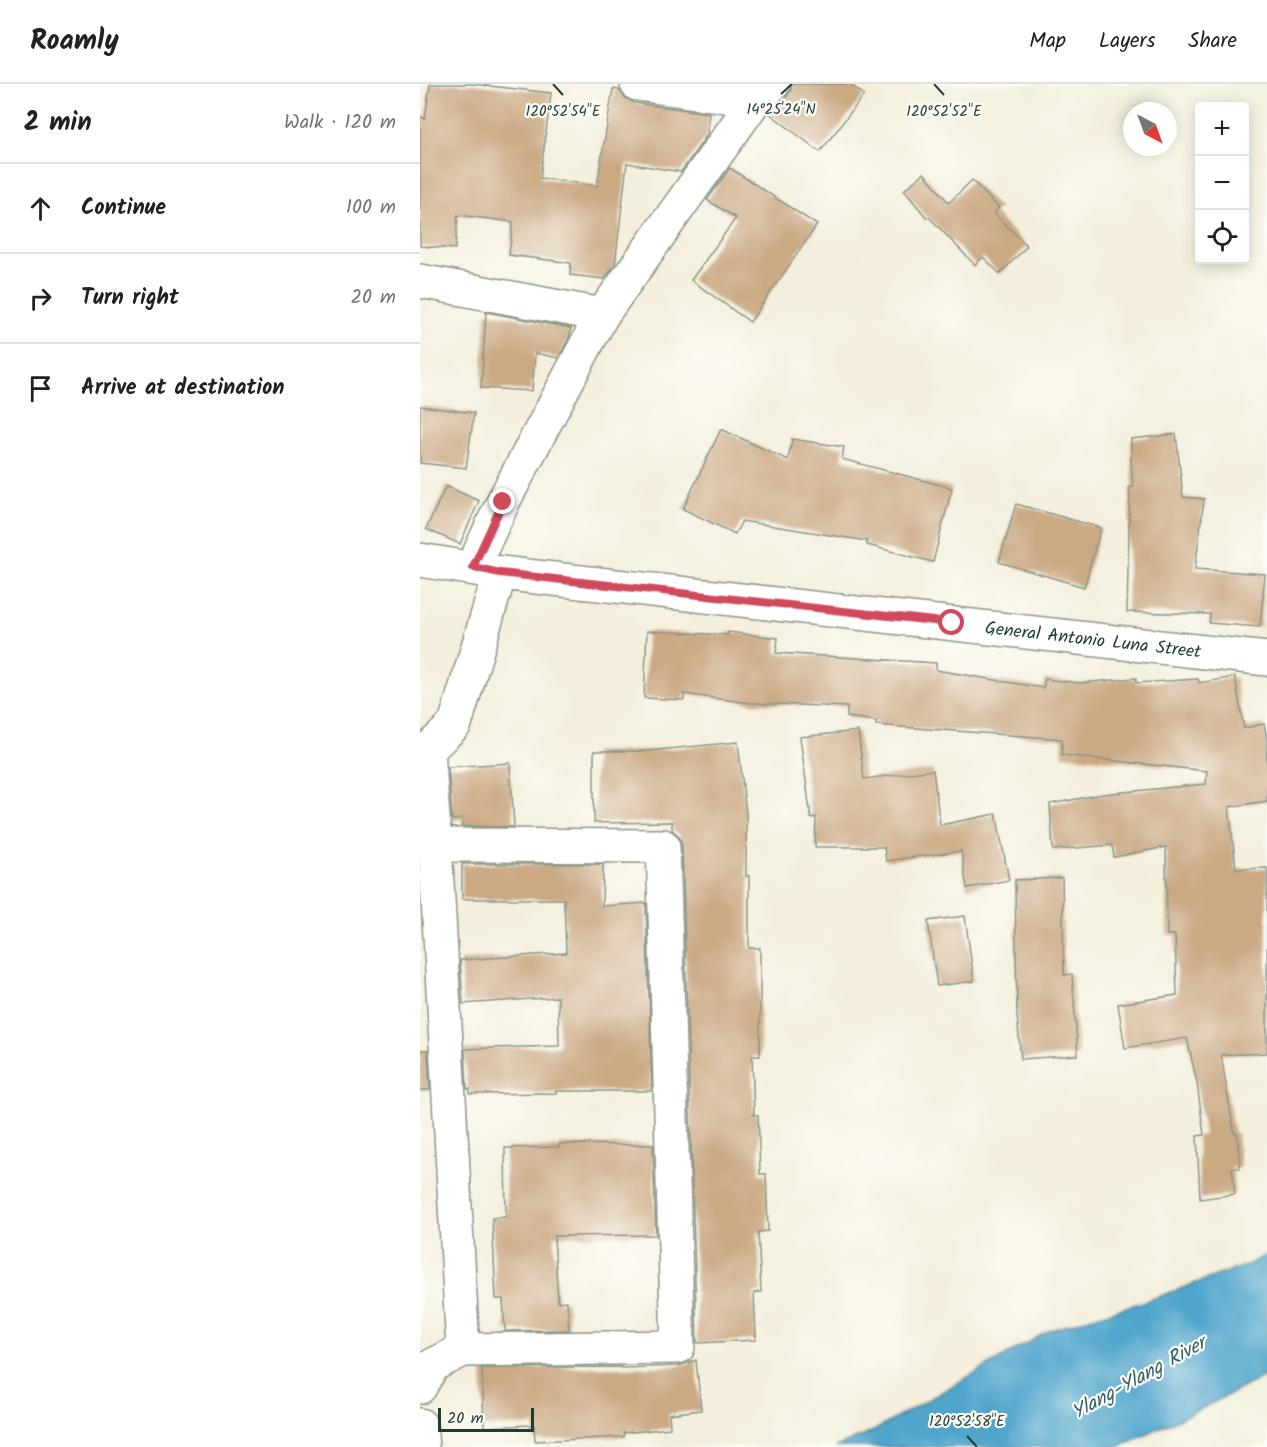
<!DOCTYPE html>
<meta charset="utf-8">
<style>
:root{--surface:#fff;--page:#f6f6f6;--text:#202124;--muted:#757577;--line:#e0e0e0}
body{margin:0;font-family:Kalam,sans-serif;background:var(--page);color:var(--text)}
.controls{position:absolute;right:18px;top:18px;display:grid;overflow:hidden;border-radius:6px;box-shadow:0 3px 15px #0003}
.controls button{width:54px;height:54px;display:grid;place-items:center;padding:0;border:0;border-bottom:2px solid var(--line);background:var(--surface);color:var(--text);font:30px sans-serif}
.compass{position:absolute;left:703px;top:18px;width:54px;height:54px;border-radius:50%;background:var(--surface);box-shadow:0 3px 15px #0003;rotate:139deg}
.scale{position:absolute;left:18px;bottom:15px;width:96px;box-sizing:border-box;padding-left:6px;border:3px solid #1f3d34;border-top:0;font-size:16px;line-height:21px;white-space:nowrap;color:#1f3d34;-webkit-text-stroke:4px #fdfcf7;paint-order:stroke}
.stop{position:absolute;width:18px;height:18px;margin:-14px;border:4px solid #d1495b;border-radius:50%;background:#fff}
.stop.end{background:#d1495b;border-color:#fff;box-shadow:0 2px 6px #0008}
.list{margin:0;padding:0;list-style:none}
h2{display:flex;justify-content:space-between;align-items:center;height:78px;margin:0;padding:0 24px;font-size:26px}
h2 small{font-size:20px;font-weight:400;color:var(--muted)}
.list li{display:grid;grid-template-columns:39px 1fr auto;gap:18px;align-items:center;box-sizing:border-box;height:90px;padding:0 24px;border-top:2px solid var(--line)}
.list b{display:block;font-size:22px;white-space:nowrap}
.list em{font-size:20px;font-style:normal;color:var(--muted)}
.icon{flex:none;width:33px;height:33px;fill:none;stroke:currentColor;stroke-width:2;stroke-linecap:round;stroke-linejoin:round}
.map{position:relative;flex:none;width:847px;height:1363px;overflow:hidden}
header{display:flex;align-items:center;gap:36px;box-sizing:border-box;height:84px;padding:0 30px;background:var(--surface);border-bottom:2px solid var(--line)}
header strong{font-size:28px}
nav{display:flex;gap:33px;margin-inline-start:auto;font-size:21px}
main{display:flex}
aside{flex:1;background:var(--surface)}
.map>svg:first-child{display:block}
.water{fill:#50a5cc;stroke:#387180;stroke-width:1.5}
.building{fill:#caa983}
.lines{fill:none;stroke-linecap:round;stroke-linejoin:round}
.minor-casing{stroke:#8a9688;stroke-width:36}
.secondary-casing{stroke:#8a9688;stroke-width:36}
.minor{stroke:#fff;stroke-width:33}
.secondary{stroke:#fff;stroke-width:33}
.route{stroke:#d1495b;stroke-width:8}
.ticks{fill:none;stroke:#1f3d34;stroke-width:2}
.labels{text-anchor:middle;stroke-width:4.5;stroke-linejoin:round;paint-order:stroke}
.street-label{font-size:18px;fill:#1f3d34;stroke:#fdfcf7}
.water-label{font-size:20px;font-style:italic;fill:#306169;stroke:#fdfcf7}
.ticks-label{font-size:15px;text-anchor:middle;fill:#1f3d34;stroke:#fdfcf7;stroke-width:4.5;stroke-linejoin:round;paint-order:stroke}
</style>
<header>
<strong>Roamly</strong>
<nav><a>Map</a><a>Layers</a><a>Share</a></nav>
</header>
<main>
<aside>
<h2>2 min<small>Walk · 120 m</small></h2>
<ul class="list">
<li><svg class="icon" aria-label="ahead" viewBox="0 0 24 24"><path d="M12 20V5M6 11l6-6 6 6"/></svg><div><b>Continue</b></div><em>100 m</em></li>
<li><svg class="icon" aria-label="right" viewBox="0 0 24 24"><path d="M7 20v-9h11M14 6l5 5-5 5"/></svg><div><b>Turn right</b></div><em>20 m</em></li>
<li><svg class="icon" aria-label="arrive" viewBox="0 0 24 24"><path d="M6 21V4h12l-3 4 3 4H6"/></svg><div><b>Arrive at destination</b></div></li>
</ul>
</aside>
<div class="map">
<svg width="847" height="1363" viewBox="0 0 847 1363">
<rect width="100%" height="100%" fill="#fdfcf7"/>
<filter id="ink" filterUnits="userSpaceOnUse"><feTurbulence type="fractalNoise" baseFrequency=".0167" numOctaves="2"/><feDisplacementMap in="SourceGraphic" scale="12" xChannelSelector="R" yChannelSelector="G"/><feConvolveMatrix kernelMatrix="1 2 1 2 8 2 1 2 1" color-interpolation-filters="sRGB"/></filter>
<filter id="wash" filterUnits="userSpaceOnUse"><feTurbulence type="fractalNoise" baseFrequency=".008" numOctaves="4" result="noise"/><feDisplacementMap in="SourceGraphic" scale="24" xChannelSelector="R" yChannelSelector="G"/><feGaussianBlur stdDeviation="1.35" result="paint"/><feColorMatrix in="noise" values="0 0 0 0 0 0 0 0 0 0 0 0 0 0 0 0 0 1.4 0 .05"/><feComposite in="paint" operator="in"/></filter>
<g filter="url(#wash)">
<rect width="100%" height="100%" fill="#f4efdc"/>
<polygon class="water" points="847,1170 847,1291 787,1322 698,1363 415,1363 450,1349 630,1246 726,1217 829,1180"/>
<g id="blocks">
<g class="building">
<polygon points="10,0 52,0 131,9 120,94 177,102 193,5 199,6 205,14 214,19 289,29 287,51 261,88 207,79 195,181 184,195 150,191 151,179 89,171 93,138 38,131 35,165 0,162 0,32 5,35"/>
<polygon points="371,0 430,0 444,11 400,68 349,29 366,14 371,6"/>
<polygon points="310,84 397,141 330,238 271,196 316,134 287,116"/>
<polygon points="504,89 529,119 552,96 579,124 574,129 607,162 580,190 563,173 555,181 509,133 507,134 484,106"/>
<polygon points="66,228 151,244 149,254 138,274 115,269 112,307 61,304"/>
<polygon points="0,322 54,329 46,384 0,379"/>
<polygon points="301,345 368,376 372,355 424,363 422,375 532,404 513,478 447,461 447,457 322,437 315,450 263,425"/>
<polygon points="756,350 763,413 784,415 775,485 845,490 840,543 789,539 790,530 707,528 710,403 713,403 711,377 711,355"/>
<polygon points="26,402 59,417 40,460 6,445"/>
<polygon points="596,420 681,444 664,503 579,478"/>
<polygon points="227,547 308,551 308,548 358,554 356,569 516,579 516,586 623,604 625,595 660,599 716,594 716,599 778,595 779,599 815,593 824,644 844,640 847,656 847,717 809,723 816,785 847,784 847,969 801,971 814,1049 817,1049 820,1084 812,1084 815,1110 780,1115 777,1052 784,1051 777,999 767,954 705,964 698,920 757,911 755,851 747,851 746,763 694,773 692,761 633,766 630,720 683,710 786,700 787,687 642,671 642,655 456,641 456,637 427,633 427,623 331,619 264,610 264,616 224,614"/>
<polygon points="438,647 444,695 513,686 520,741 576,730 589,796 547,804 541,767 466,777 464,763 395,763 396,733 391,734 380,653"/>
<polygon points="318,658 326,731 326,792 329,792 329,864 340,864 340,972 332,972 334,1031 338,1031 340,1090 346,1090 348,1147 338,1148 341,1208 334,1209 336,1256 277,1259 262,761 259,752 252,746 252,738 174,739 174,667 227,667"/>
<polygon points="90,679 94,743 42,742 42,735 32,736 28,683"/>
<polygon points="42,780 183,780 182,822 226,819 232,1007 136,1007 136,1009 50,1010 50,1005 47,1005 45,965 139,962 138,913 43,920 40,876 146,869 144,815 42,815"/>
<polygon points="642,794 644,891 652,890 658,971 601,975 597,931 595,796"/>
<polygon points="545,832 554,897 517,902 508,837"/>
<polygon points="0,966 8,966 10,1006 0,1006"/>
<polygon points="139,1060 233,1061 236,1151 134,1152 138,1218 147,1217 149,1246 85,1247 83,1215 76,1215 72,1134 86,1133 85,1064 139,1063"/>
<polygon points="276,1276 281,1326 249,1330 250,1344 203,1349 204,1353 115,1357 114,1341 64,1343 62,1284 201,1283 201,1284 258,1282"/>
</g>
</g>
</g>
<g filter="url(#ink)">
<use href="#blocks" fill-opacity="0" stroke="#8a9688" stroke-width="1.5"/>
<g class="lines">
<defs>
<g id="minor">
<polyline points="217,0 335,16"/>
<polyline points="0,197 182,231"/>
<polyline points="53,483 83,418 182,231 335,16 353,0"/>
<polyline points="15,761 243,762 258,1263 43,1266"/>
<polyline points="0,1303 13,1281 43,1266 15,761 8,666 35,640 80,489"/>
<polyline points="0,1341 2,1363"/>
</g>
<g id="secondary">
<path id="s1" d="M0 476 80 489 847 575"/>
</g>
</defs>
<use href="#minor" class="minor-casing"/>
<use href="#secondary" class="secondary-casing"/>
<use href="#minor" class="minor"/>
<use href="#secondary" class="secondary"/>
</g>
</g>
<g class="lines" filter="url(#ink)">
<polyline class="route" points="83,418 53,483 80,489 532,539"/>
</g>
<path class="ticks" d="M133 0 143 11M514 0 524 11M361 10 372 0M547 1352 557 1363"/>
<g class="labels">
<g class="street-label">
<text dy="6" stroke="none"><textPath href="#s1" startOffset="678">General Antonio Luna Street</textPath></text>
</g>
<g class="water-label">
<text transform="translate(718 1293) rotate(-29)" y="7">Ylang-Ylang River</text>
</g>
</g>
<g class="ticks-label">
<text x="361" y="30">14°25'24"N</text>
<text x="524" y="32">120°52'52"E</text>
<text x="143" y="32">120°52'54"E</text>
<text x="547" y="1342">120°52'58"E</text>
</g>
</svg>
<div class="controls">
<button>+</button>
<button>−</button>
<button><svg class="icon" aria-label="locate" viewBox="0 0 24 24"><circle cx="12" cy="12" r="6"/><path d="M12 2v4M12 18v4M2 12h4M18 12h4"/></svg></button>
</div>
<svg class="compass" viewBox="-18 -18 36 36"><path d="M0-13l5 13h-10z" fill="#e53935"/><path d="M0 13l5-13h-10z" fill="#757577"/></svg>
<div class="scale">20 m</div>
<div class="stop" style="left:532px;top:539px"></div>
<div class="stop end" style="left:83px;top:418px"></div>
</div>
</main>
